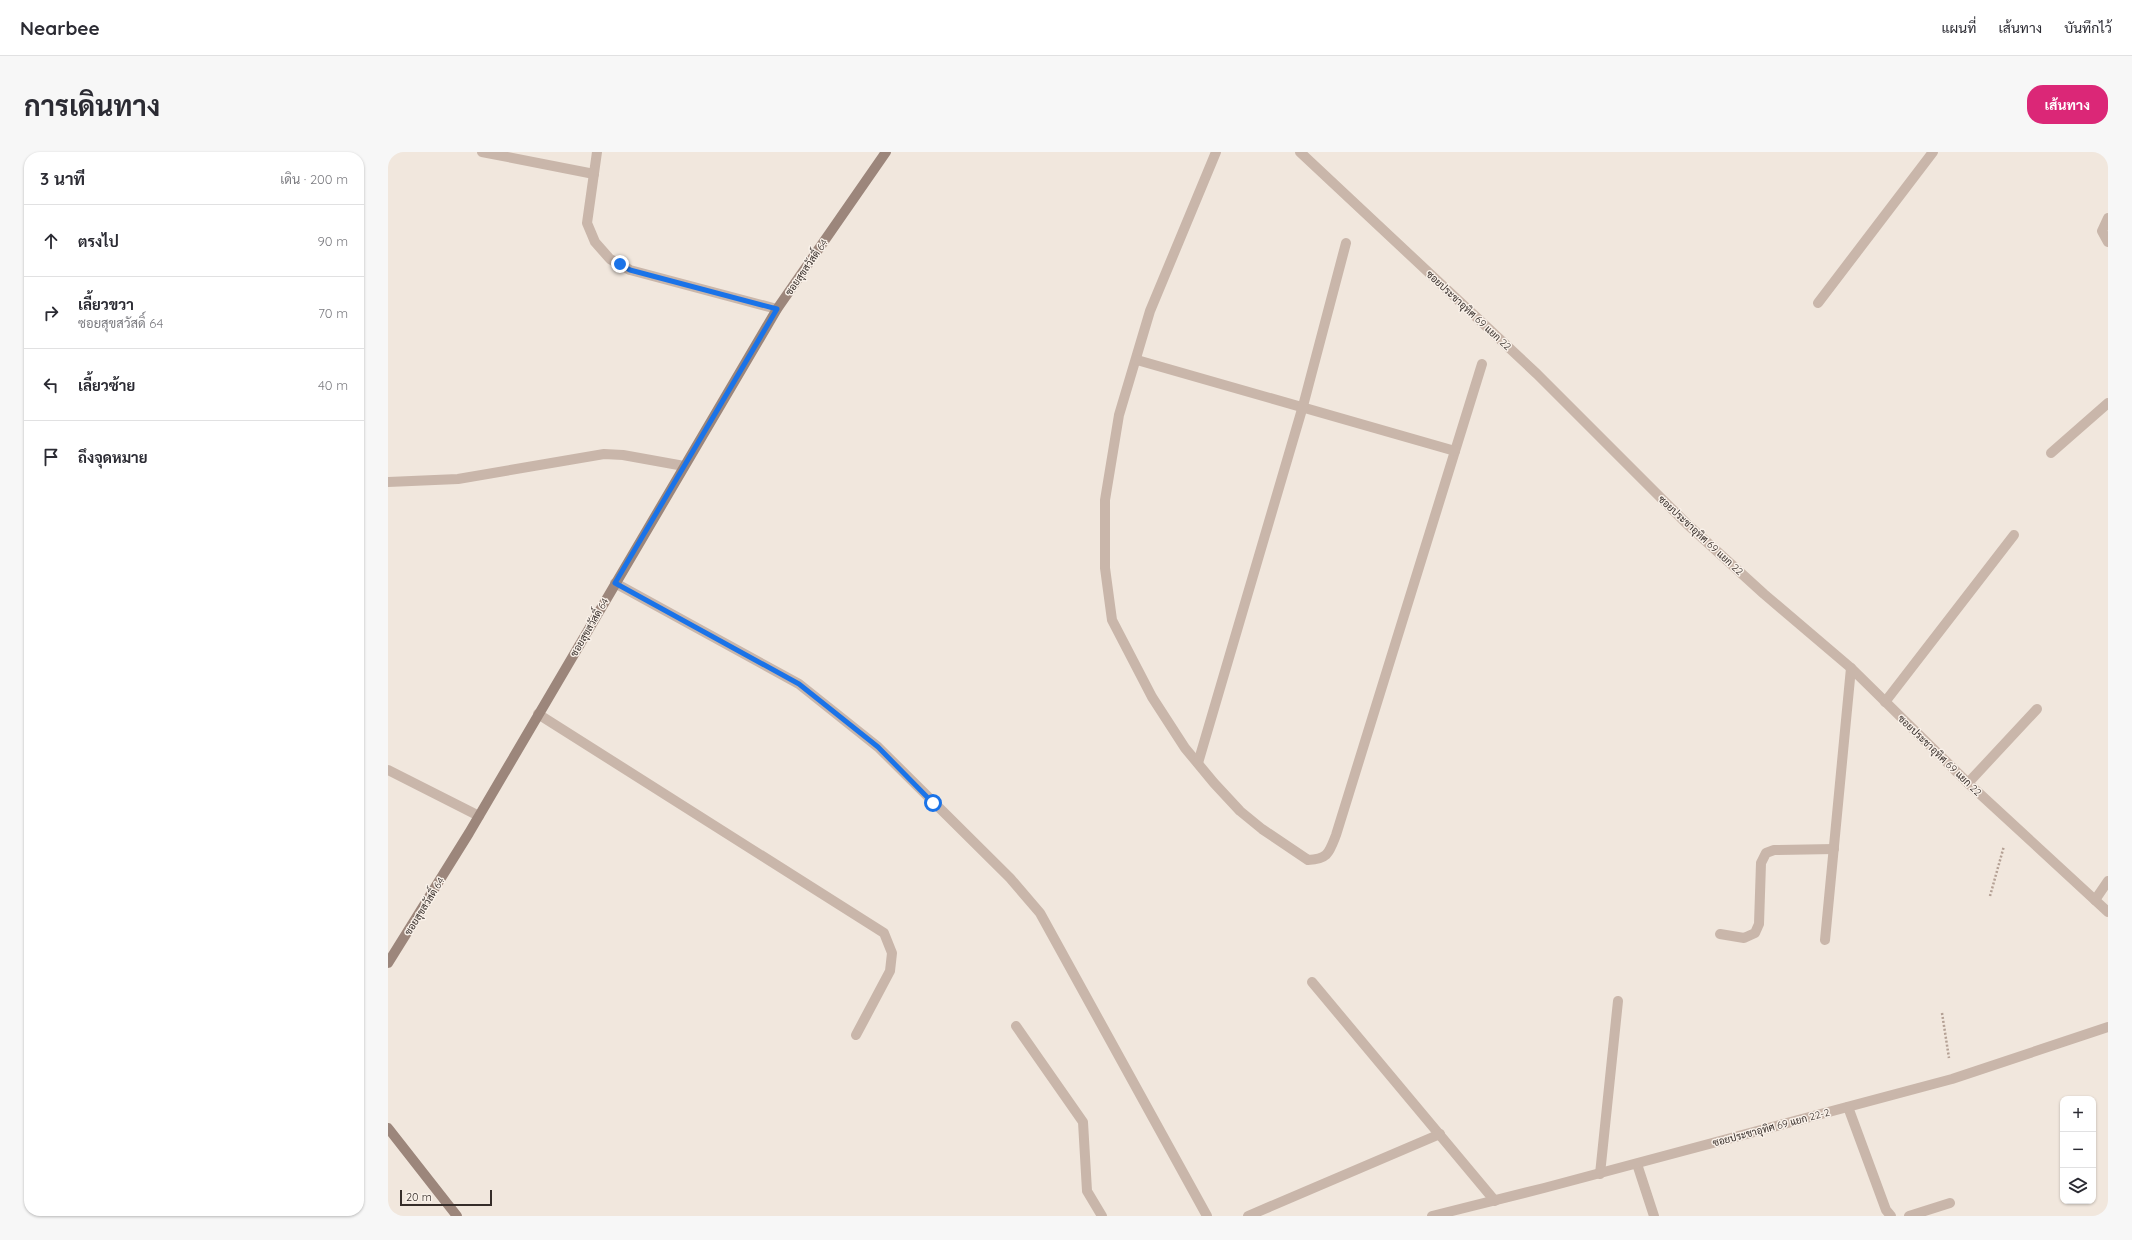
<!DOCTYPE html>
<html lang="th">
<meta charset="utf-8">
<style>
:root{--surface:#fff;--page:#f7f7f7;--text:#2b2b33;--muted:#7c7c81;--line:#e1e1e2;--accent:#db2777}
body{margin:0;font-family:Quicksand,Sarabun,sans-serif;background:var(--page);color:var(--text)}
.controls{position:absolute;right:12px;bottom:12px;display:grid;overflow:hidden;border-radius:8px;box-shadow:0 1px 3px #0004}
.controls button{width:36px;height:36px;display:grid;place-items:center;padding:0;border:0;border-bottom:1px solid var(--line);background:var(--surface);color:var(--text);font:20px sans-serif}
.scale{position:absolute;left:12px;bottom:10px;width:92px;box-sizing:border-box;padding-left:4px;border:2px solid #362d29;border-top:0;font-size:11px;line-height:14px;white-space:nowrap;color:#362d29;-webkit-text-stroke:3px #f9f1e9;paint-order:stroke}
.stop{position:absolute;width:12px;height:12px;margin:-9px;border:3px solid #1a73e8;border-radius:50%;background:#fff}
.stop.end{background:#1a73e8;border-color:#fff;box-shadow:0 1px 4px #0008}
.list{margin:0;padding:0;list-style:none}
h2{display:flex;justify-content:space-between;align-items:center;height:52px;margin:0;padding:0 16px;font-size:17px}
h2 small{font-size:13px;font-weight:400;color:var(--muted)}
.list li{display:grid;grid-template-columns:26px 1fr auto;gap:12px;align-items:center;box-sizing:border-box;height:72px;padding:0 16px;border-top:1px solid var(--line)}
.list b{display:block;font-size:15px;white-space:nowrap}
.list p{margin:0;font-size:13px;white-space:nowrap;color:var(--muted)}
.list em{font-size:13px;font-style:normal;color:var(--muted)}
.icon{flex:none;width:22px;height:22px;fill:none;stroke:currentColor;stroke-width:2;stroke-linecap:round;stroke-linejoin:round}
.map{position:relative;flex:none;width:1720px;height:1064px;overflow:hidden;border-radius:16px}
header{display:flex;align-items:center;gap:24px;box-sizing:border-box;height:56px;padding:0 20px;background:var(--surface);border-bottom:1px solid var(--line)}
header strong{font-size:19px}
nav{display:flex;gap:22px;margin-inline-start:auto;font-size:14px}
.intro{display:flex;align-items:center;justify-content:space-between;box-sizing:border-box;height:96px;padding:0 24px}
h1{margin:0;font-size:28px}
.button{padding:10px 18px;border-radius:16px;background:var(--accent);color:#fff;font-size:14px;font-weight:700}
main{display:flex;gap:24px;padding:0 24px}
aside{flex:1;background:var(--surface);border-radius:16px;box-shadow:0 1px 3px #0004}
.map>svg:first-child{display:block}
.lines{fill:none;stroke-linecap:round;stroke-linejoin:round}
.path{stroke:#b4a094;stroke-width:2.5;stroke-dasharray:2 2;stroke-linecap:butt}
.lane{stroke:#c9b6aa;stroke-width:10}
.street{stroke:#c9b6aa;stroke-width:10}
.secondary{stroke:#9c867b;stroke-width:10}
.route{stroke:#1a73e8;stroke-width:5}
.labels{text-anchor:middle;stroke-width:3;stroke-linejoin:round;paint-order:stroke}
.street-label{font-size:10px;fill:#362d29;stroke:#f9f1e9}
</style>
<header>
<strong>Nearbee</strong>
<nav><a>แผนที่</a><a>เส้นทาง</a><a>บันทึกไว้</a></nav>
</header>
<div class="intro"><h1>การเดินทาง</h1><a class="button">เส้นทาง</a></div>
<main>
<aside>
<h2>3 นาที<small>เดิน · 200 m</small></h2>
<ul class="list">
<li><svg class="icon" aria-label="ahead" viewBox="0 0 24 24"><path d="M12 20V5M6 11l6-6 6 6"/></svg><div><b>ตรงไป</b></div><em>90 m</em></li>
<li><svg class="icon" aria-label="right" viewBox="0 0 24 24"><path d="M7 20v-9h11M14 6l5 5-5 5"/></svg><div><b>เลี้ยวขวา</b><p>ซอยสุขสวัสดิ์ 64</p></div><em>70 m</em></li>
<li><svg class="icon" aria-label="left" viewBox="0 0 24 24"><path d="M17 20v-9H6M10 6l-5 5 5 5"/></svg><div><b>เลี้ยวซ้าย</b></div><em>40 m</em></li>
<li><svg class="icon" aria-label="arrive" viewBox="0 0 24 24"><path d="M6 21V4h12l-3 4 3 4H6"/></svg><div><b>ถึงจุดหมาย</b></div></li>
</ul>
</aside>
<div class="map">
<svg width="1720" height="1064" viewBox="0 0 1720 1064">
<rect width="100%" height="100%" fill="#f1e7dd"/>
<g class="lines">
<g class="path">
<polyline points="1602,744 1616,694"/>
<polyline points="1554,861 1561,906"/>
</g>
<g class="lane">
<polyline points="94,0 206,22"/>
<polyline points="209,0 199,71 207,90 222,107 242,118 389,157"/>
<polyline points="0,330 70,327 216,302 235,303 296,314"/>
<polyline points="227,431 411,532 490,595 622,726 652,761 819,1064"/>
<polyline points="150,562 496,781 504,801 502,819 468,883"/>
<polyline points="1332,782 1356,786 1367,781 1371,772 1373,711 1378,701 1386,698 1446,697"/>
<polyline points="1437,788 1463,516"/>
<polyline points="924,830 1107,1049"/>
<polyline points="628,874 695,970 699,1039 714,1064"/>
<polyline points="1460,955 1498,1058 1503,1064"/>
<polyline points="1212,1022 1230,849"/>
<polyline points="860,1064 1052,982"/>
<polyline points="1521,1064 1562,1051"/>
</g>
<g class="street">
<path d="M828 0 762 159 731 263 717 348V416L724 468 764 545 797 596 826 631 852 659 874 677 920 708C940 707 941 701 948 683L1094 212"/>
<polyline points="912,0 1149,222 1299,372 1376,442 1463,516 1580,631 1720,760"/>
<polyline points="1720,66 1714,79 1720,90"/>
<polyline points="1430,151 1545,0"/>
<polyline points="749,208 1067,299"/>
<polyline points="1663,301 1720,251"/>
<polyline points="1497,550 1626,383"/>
<polyline points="810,611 915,254 958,91"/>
<polyline points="0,618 91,664"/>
<polyline points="1580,631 1649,557"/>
<polyline points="1707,748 1720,729"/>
<polyline points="1249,1012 1266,1064"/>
<polyline points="1044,1064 1156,1036 1564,927 1720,875"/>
</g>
<g class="secondary">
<polyline points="0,811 81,681 389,157 498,0"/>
<polyline points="0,976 69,1064"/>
</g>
</g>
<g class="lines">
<polyline class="route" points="232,112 242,118 389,157 227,431 411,532 490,595 545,651"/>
</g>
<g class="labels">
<g class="street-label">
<text transform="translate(418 115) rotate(-55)" y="4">ซอยสุขสวัสดิ์ 64</text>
<text transform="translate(1081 158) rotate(43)" y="4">ซอยประชาอุทิศ 69 แยก 22</text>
<text transform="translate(1313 383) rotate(43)" y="4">ซอยประชาอุทิศ 69 แยก 22</text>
<text transform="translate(201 475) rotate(-60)" y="4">ซอยสุขสวัสดิ์ 64</text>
<text transform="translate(1552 603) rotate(44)" y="4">ซอยประชาอุทิศ 69 แยก 22</text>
<text transform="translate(36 754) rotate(-58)" y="4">ซอยสุขสวัสดิ์ 64</text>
<text transform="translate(1383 975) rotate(-15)" y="4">ซอยประชาอุทิศ 69 แยก 22-2</text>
</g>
</g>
</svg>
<div class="controls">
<button>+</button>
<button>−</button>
<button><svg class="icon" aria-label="layers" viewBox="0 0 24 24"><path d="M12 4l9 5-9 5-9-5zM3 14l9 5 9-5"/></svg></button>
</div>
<div class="scale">20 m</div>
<div class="stop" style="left:545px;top:651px"></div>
<div class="stop end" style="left:232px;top:112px"></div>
</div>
</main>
